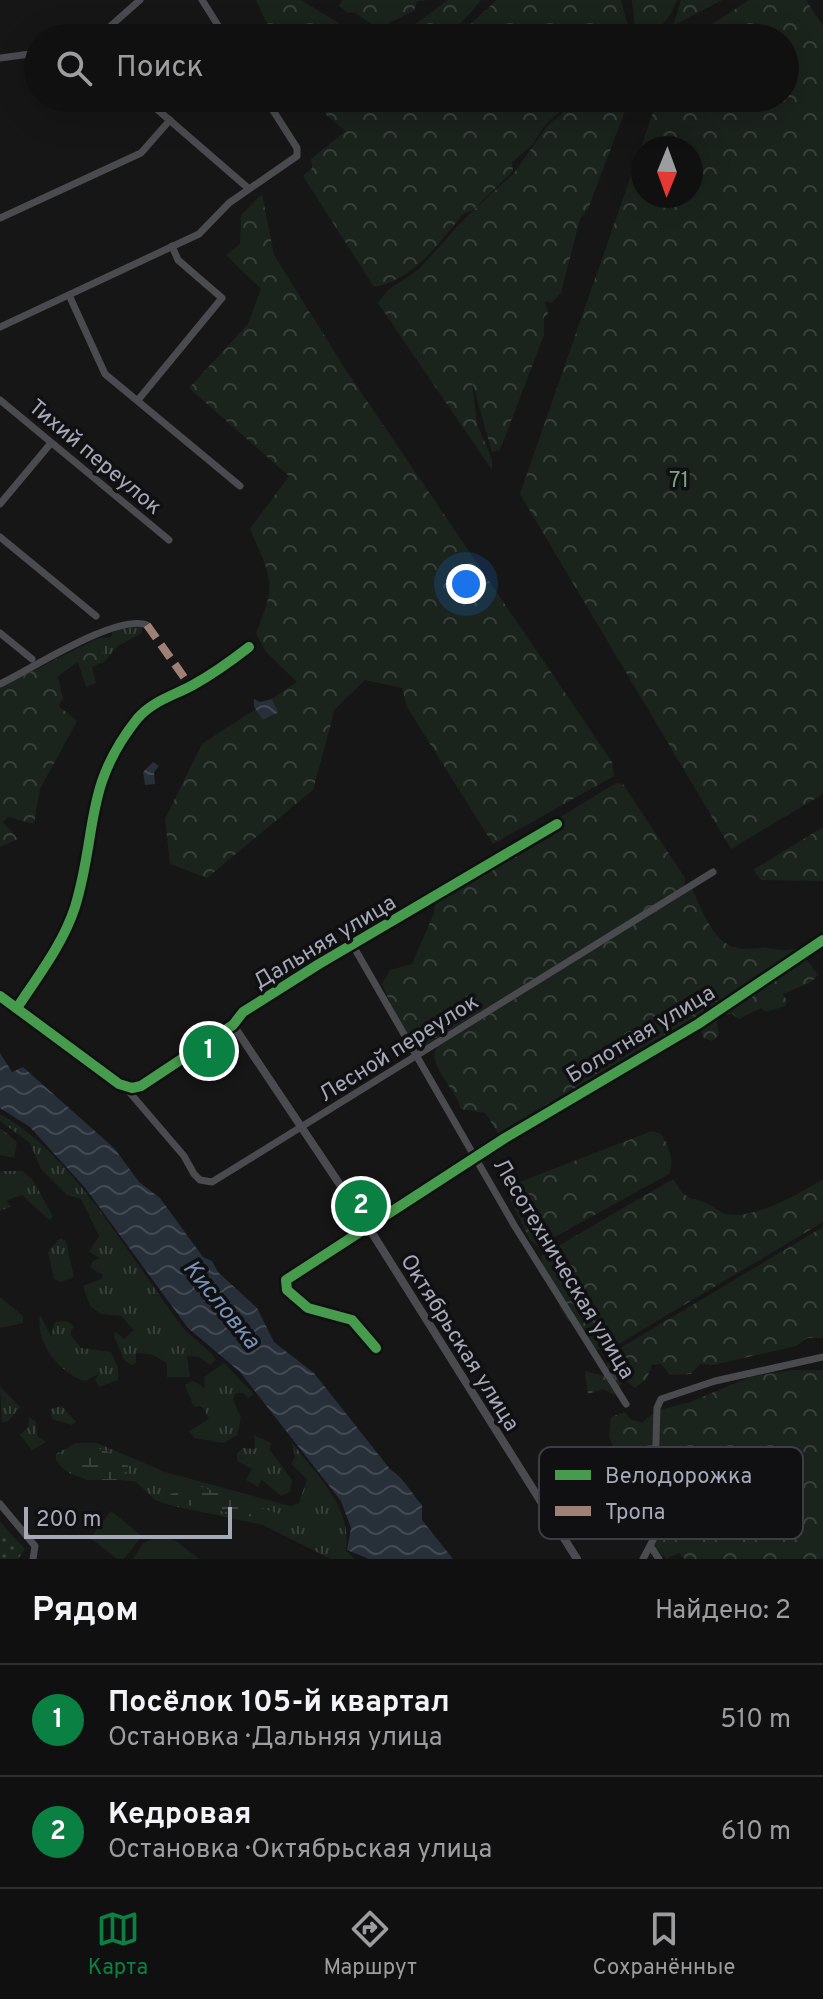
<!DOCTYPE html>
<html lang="ru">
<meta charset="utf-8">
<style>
:root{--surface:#101010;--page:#191919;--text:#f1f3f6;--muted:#9c9d9f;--line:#303030;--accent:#0b8043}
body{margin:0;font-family:Overpass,sans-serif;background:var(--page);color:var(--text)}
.compass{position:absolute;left:631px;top:136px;width:72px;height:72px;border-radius:50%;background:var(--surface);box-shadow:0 8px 32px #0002;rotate:181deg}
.scale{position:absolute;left:24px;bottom:20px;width:208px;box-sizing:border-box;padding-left:8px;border:4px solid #a5a9b8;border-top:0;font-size:22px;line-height:28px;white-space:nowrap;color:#a5a9b8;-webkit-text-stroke:6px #101012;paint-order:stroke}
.you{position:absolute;left:466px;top:584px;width:28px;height:28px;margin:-20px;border:6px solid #fff;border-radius:50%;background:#1a73e8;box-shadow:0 0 0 12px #1a73e833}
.badge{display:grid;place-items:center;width:52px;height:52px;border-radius:50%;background:var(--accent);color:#fff;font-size:26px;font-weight:700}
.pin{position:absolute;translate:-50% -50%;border:4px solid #fff;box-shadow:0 2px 8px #0006}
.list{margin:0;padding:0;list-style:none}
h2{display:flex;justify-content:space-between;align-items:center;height:104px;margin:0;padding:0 32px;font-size:34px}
h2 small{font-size:26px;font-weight:400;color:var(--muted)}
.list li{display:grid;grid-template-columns:52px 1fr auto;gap:24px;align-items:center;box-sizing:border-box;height:112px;padding:0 32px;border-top:2px solid var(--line)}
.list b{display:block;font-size:30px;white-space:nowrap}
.list p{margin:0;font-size:26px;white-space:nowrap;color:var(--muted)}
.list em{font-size:26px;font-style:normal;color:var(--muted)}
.icon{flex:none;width:44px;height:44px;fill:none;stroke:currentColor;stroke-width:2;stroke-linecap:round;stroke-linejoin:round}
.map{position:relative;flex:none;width:823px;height:1559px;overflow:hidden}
.search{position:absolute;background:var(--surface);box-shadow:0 8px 32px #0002;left:24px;right:24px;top:24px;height:88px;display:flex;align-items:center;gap:20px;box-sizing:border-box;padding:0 28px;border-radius:44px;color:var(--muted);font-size:30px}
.sheet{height:328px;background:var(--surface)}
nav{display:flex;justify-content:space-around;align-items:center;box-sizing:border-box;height:112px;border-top:2px solid var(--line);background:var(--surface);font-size:22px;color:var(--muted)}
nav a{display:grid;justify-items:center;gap:4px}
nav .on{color:var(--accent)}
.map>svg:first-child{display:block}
.grass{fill:url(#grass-tufts)}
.forest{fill:url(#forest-crowns);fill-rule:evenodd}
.wetland{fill:url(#wetland-marsh)}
.park{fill:url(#park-dots)}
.garden{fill:#1b231d}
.water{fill:url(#water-waves)}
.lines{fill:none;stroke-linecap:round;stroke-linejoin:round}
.minor{stroke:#494b4f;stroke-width:7}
.tertiary{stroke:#494b4f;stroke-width:8}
.quiet{stroke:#9e8076;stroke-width:8;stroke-dasharray:16 8;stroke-linecap:butt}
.cycleway-casing{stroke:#101012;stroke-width:15}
.cycleway{stroke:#469c4c;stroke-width:10}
.labels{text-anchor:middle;stroke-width:7;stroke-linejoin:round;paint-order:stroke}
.street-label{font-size:22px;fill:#a5a9b8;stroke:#101012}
.park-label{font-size:22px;fill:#7aa582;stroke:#101012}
.water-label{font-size:24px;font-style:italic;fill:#7892b7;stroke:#101012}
.key{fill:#101012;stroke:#3d3e44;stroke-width:2}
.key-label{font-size:22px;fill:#a5a9b8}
</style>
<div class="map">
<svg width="823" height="1559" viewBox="0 0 823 1559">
<defs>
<pattern id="grass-tufts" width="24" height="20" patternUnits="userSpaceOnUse" patternTransform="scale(2)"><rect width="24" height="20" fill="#1b231d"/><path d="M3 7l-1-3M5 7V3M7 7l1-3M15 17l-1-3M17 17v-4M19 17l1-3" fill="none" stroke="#39403c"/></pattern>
<pattern id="forest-crowns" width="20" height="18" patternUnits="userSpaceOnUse" patternTransform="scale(2)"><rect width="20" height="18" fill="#1b231d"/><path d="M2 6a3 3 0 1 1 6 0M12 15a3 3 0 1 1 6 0" fill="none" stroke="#39403c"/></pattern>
<pattern id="wetland-marsh" width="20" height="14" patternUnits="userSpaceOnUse" patternTransform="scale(2)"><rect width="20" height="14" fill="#1b231d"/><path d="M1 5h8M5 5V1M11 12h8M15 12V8" fill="none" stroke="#39403c"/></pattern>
<pattern id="park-dots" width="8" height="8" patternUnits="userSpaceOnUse" patternTransform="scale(2)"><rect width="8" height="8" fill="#1b231d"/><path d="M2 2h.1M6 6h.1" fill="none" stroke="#39403c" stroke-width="1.8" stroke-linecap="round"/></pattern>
<pattern id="water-waves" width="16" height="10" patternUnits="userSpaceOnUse" patternTransform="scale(2)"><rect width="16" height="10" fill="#272f39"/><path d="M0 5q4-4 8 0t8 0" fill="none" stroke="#434a54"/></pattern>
</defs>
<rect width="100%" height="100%" fill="#161616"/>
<g class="grass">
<polygon points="142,626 142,633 118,646 104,662 99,638 111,637 113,630"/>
<path d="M0 1114C73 1153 131 1260 181 1325 191 1338 207 1346 216 1360L210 1365 199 1357 187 1356 190 1377H167V1363L151 1354 136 1353V1363L131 1365 124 1360 114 1336 115 1332 124 1339 134 1330 121 1316 101 1314 90 1306 83 1286 101 1279 103 1275 91 1268 92 1262 100 1258 89 1252 99 1236 81 1199 67 1195 41 1169 30 1143 0 1121Z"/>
<polygon points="0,1128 17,1142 14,1158 0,1155"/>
<polygon points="0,1171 22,1171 33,1180 53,1217 49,1220 22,1195 7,1200 10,1207 0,1211"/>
<polygon points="60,1238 66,1241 74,1277 61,1282 54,1279 48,1252"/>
<polygon points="0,1297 23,1316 23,1323 0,1328"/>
<path d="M40 1315 51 1336 55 1322 66 1321 74 1326 70 1334 81 1348 111 1352 118 1368V1380L99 1387 95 1380 99 1374 85 1381C60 1374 35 1342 40 1315Z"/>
<polygon points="224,1363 254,1394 248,1398 243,1393 236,1393 233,1399 241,1418 237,1435 224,1443 194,1438 189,1431 209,1419 202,1406 194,1407 185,1385 193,1381 205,1388 204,1377"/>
<polygon points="0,1386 20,1407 8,1421 2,1423"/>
<polygon points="62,1406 76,1422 72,1425 52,1419 51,1409"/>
<polygon points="29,1417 36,1422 37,1436 46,1442 32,1450 20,1435 28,1427"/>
<polygon points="254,1435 271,1443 270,1450 292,1480 290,1492 281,1496 261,1479 258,1487 246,1480 252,1469 237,1461 237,1453 243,1448 255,1449"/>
<path d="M292 1442C317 1477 352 1505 346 1551L355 1559H331L263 1525 169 1505 155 1500 136 1482C110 1476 73 1487 56 1460V1454L76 1443H97L165 1472 290 1506 299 1503 307 1479 291 1464 295 1457Z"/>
</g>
<g class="forest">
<polygon points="256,0 301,0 363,38 274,38"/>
<polygon points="342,0 430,0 417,1 414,11 378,28 354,12 348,13 339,6"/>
<path d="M448 0H481C448 42 439 38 388 38L398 30 417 23Z"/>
<polygon points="497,0 621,0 631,38 455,38"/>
<path d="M632 0H677C670 19 661 25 649 38H636Z"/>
<polygon points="681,0 722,0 673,26"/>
<path d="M749 0H806L823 26V794L731 849 520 494 658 98H785V38H691ZM643 148H691V196H643Z"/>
<path d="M315 98H575L545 125 533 144 512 162 513 171 473 210 463 214C438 244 415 279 374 287L303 176 312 168 311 159 346 131 328 117Z"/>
<polygon points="580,98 630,98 588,209 580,219 561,293 551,303 545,301 548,314 544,317 544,335 500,450 492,452 472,382 477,424 492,459 492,470 378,303 388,290 419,269 466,217 514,173 547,126"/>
<path d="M262 194 274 255 344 367 612 762 614 776 493 844 407 707 402 688 365 680 335 709 313 790 207 878 170 864 165 819 202 744 297 682 266 652 256 633C277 581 272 580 250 529L289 476 189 388 248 324 261 289 226 255 240 244 241 215Z"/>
<polygon points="99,638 104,662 92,667 96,683 86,687 78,662 58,676 63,698 59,706 77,721 40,789 34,824 8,817 3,822 18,839 0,847 0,687"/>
<polygon points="616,783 623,784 685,878 684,887 419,1049 409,1046 382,984 390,970 412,964 434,913 436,898 457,883 475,881 487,862"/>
<polygon points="823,827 823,881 761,880 753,870"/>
<path d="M692 889C703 911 713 946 742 949 751 949 760 947 768 948 781 950 785 952 798 948L818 975 811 982 783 994 787 1001 785 1006 766 1012 761 1008 739 1019 731 1013 716 1017 719 1035 712 1041 704 1038 699 1028H682L501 1137 485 1113 461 1109C457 1089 426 1066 437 1047Z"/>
<path d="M652 1131 661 1134C669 1146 675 1161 669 1174L538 1246 530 1240 508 1195 517 1183Z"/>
<path d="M673 1179C692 1208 689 1193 712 1206 716 1208 719 1211 723 1213 749 1223 801 1193 823 1179V1222L607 1351 592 1348 576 1322 568 1321 559 1306 562 1297 542 1264 541 1256Z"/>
<polygon points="823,1227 823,1338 807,1338 796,1346 713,1365 700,1364 691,1374 670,1375 661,1364 652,1365 647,1378 635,1388 626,1381 621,1384 617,1396 603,1389 588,1394 585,1371 604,1376 610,1354"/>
<polygon points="793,1370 823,1370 823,1559 685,1559 679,1553 666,1559 659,1551 650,1552 654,1537 644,1537 603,1478 610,1463 618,1459 609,1436 611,1417 625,1412 630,1419 642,1423 656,1411 690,1402 750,1377"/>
</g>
<g class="wetland">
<path d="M95 1448 105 1450 128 1466V1470L116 1480H87L69 1473C66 1456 81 1451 95 1448Z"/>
<polygon points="199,1486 285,1516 275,1521 176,1503 169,1495 184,1487"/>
</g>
<polygon class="park" points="0,1522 25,1549 18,1559 0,1559"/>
<g class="garden">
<polygon points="111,1511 142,1536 124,1559 117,1559 90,1538"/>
<polygon points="159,1536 176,1541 199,1559 133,1559 143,1543"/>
</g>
<g class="water">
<polygon points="254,699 260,702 272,699 278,712 263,720 254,707"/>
<polygon points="153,762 159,766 154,772 155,784 145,785 143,772"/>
<path d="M0 1053 12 1072 23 1067 115 1149 139 1182 160 1198 203 1257 212 1261 218 1272 257 1308 274 1342 314 1373 390 1469C405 1479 411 1493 422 1505V1520L453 1559H369L347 1550 351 1528 341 1501 240 1372 188 1328 86 1189 30 1127 0 1108Z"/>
</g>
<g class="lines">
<g class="minor">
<polyline points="202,0 226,38"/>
<polyline points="97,38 140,0"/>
<polyline points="0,58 38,53"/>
<polyline points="144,98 248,188"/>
<polyline points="0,218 141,153 170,120"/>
<polyline points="69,295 105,374 240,486"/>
<polyline points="0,327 199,234 229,203 297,156 297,148 265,98"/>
<polyline points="0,400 169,540"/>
<polyline points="138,400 222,298 178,260 172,246"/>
<polyline points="0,504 51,443"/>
<polyline points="0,537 96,616"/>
<polyline points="0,633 32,659"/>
<path d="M0 684C30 670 117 613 147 625"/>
<polyline points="352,944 514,1225 626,1404"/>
<polyline points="0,996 119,1084 132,1088 141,1086 233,1025 243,1012 319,964 557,824"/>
<path d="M17 1008C38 976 63 944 75 907 98 832 83 787 137 719 152 701 173 696 193 685 213 674 231 661 249 647"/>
<polyline points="125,1087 184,1156 194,1174 200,1180 212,1182 713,872"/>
<polyline points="376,1348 352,1320 308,1308 287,1290 286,1280 505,1138 698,1024 823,940"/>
<polyline points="0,1504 35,1546 33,1559"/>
<polyline points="651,1547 659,1559"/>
<polyline points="643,1559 653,1540 657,1408 661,1399 715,1381 823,1357"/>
</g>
<polyline class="tertiary" points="233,1025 367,1225 577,1559"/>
<polyline class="quiet" points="147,625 191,687"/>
<defs>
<g id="cycleway">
<polyline points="0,996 119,1084 132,1088 141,1086 233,1025 243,1012 319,964 557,824"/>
<path d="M17 1008C38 976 63 944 75 907 98 832 83 787 137 719 152 701 173 696 193 685 213 674 231 661 249 647"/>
<polyline points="376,1348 352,1320 308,1308 287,1290 286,1280 505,1138 698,1024 823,940"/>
</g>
</defs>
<use href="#cycleway" class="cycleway-casing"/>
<use href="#cycleway" class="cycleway"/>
</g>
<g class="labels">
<g class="street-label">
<text transform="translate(96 456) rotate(40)" y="8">Тихий переулок</text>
<text transform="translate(324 941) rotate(-31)" y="8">Дальняя улица</text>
<text transform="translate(640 1033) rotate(-31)" y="8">Болотная улица</text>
<text transform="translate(398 1047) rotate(-32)" y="8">Лесной переулок</text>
<text transform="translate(565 1268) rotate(59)" y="8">Лесотехническая улица</text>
<text transform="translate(461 1342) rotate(58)" y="8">Октябрьская улица</text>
</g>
<g class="park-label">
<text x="679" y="487">71</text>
</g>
<g class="water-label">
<text transform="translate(222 1304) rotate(51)" y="8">Кисловка</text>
</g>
</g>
<rect x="539" y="1447" width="264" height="92" rx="12" class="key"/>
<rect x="555" y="1470" width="36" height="10" fill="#469c4c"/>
<rect x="555" y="1506" width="36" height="10" fill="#9e8076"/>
<g class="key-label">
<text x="605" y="1483">Велодорожка</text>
<text x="605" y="1519">Тропа</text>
</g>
</svg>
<svg class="compass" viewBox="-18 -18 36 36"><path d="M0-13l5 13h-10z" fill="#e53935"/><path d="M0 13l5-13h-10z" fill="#9c9d9f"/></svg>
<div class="scale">200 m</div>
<div class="you"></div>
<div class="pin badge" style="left:209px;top:1051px">1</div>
<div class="pin badge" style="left:361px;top:1206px">2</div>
<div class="search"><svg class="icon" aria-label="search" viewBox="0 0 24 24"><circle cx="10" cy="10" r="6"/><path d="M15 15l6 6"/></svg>Поиск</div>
</div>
<section class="sheet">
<h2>Рядом<small>Найдено: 2</small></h2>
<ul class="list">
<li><span class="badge">1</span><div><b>Посёлок 105-й квартал</b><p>Остановка · Дальняя улица</p></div><em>510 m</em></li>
<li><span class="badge">2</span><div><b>Кедровая</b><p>Остановка · Октябрьская улица</p></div><em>610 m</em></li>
</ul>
</section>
<nav>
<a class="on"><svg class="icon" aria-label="map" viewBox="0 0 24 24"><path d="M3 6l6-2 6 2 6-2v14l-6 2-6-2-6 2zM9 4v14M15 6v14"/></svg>Карта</a>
<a><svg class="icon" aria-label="directions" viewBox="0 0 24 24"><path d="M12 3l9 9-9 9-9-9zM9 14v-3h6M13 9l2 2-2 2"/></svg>Маршрут</a>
<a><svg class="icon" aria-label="saved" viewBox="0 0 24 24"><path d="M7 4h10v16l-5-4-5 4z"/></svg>Сохранённые</a>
</nav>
